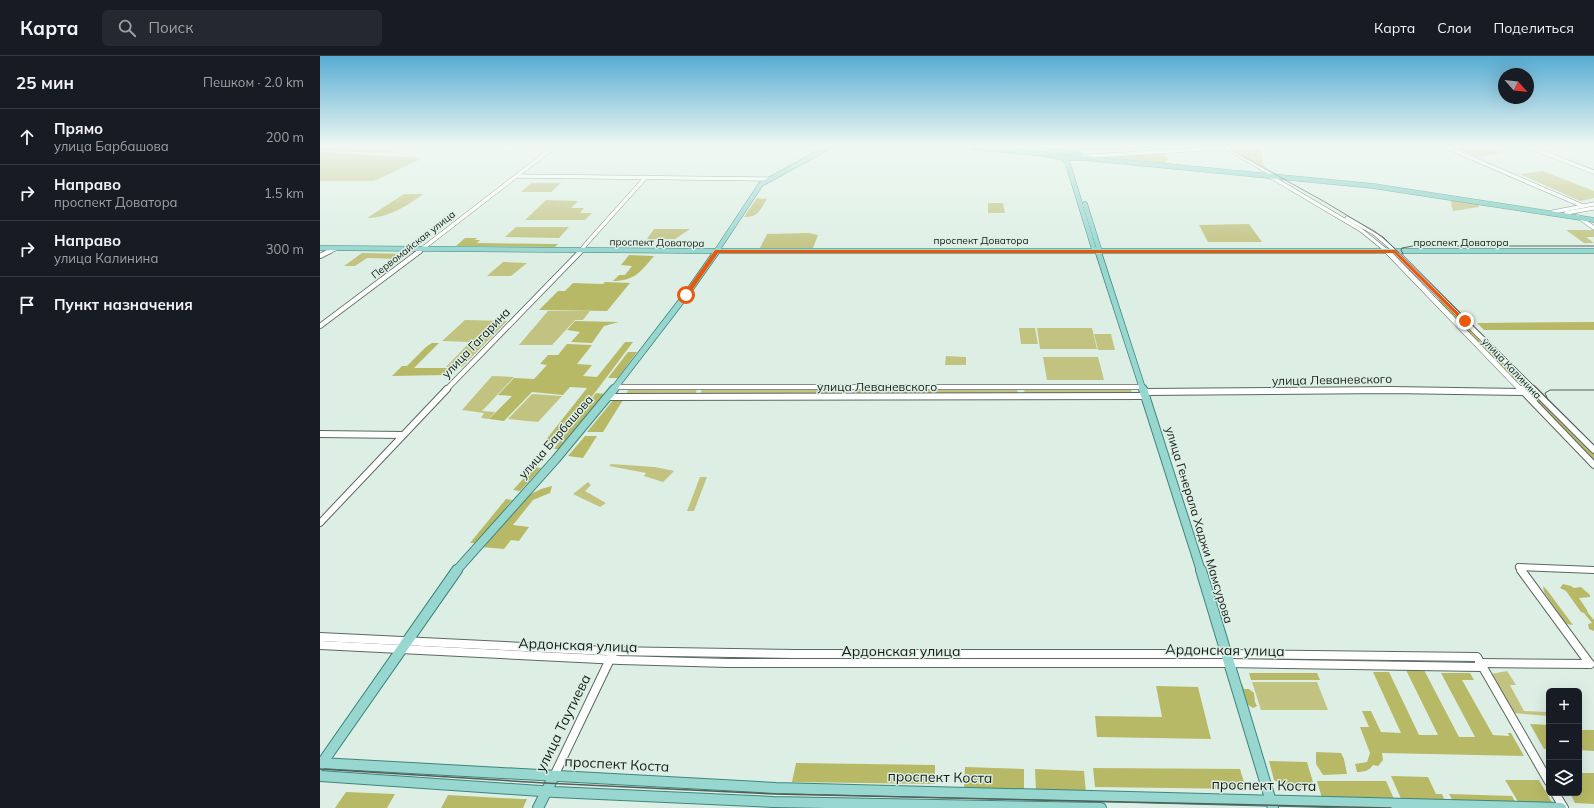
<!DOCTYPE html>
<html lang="ru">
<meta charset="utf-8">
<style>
:root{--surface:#171b24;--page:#242831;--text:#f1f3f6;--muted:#9ea1a6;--line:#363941}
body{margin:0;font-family:Mulish,sans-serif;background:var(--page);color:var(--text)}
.controls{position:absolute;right:12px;bottom:12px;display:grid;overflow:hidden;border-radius:6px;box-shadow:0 4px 16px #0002}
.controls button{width:36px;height:36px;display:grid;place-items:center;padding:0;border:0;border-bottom:1px solid var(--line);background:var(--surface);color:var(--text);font:20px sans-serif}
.compass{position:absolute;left:1178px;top:12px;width:36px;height:36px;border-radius:50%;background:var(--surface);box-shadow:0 4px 16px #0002;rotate:117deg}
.stop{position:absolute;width:12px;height:12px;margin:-9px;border:3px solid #ea580c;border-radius:50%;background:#fff}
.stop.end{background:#ea580c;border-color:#fff;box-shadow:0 1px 4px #0008}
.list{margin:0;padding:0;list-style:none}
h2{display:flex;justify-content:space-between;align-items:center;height:52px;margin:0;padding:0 16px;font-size:17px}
h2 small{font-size:13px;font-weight:400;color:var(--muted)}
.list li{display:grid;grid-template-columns:26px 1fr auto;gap:12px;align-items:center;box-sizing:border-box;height:56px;padding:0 16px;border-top:1px solid var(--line)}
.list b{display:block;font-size:15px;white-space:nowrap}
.list p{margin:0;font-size:13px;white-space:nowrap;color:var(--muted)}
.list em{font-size:13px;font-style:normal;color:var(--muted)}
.icon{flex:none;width:22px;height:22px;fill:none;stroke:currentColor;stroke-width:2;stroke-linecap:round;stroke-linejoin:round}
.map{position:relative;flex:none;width:1274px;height:752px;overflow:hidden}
header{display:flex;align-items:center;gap:24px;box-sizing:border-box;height:56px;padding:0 20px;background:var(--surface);border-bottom:1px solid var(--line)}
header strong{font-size:19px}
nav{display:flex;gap:22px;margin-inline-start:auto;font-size:14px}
.search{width:280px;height:36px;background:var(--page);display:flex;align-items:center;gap:10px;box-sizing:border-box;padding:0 14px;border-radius:6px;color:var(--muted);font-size:15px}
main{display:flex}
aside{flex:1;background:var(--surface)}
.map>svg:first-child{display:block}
.green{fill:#c2c381}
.forest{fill:#b8b966}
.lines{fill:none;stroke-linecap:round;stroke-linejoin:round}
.tertiary-far3-casing{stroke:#5a6960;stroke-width:4.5}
.tertiary-far2-casing{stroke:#5a6960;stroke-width:6}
.tertiary-far1-casing{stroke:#5a6960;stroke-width:8}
.tertiary-casing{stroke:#5a6960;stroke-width:10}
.secondary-far3-casing{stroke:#5a6960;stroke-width:4.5}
.secondary-far2-casing{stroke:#5a6960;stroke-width:6}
.secondary-far1-casing{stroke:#5a6960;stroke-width:8}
.secondary-casing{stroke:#5a6960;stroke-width:10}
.primary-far3-casing{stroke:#3e857c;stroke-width:5.5}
.primary-far2-casing{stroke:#3e857c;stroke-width:7}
.primary-far1-casing{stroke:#3e857c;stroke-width:10}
.primary-casing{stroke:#3e857c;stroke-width:12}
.trunk-casing{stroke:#3e857c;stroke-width:5.5}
.tertiary-far3{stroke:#fff;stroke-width:3.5}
.tertiary-far2{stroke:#fff;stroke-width:4.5}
.tertiary-far1{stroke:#fff;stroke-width:6}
.tertiary{stroke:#fff;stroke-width:8}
.secondary-far3{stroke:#fff;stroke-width:3.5}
.secondary-far2{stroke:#fff;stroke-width:5}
.secondary-far1{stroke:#fff;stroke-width:6}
.secondary{stroke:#fff;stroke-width:8}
.primary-far3{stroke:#98d7d0;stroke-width:4.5}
.primary-far2{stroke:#98d7d0;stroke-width:5.5}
.primary-far1{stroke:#98d7d0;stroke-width:8}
.primary{stroke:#98d7d0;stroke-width:10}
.trunk{stroke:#76cac0;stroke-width:4.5}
.tram-far1{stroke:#535e58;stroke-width:1}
.tram{stroke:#535e58;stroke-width:1.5}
.route{fill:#ea580c}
.labels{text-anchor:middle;stroke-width:3;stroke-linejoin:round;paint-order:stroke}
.far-street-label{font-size:10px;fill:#161d19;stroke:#ddefe4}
.street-label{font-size:12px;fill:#161d19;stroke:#ddefe4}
.near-street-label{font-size:14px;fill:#161d19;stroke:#ddefe4}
</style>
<header>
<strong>Карта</strong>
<div class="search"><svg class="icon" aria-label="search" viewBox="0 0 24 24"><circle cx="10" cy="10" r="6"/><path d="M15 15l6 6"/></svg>Поиск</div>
<nav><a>Карта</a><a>Слои</a><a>Поделиться</a></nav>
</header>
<main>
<aside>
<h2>25 мин<small>Пешком · 2.0 km</small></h2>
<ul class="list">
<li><svg class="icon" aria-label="ahead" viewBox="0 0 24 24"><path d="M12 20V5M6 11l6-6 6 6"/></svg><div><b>Прямо</b><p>улица Барбашова</p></div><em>200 m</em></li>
<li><svg class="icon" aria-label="right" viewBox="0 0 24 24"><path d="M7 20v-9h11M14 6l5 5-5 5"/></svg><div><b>Направо</b><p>проспект Доватора</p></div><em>1.5 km</em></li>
<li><svg class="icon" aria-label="right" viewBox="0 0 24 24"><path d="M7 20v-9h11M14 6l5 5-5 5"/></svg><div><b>Направо</b><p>улица Калинина</p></div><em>300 m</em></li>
<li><svg class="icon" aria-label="arrive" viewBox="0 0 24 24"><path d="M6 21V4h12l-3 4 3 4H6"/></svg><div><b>Пункт назначения</b></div></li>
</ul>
</aside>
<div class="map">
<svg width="1274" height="752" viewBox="0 0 1274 752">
<rect width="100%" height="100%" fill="#ddefe4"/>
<g class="green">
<polygon points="0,91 83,91 68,97 0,95"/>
<path d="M680 91H860C799 94 740 97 680 91Z"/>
<polygon points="926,91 941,91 943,110 914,93"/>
<polygon points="1135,91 1176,91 1171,92 1183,97 1157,101"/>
<polygon points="0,96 103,102 54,125 0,125"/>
<polygon points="1223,115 1274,135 1274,142 1260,145 1200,118"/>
<polygon points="211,127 241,127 231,136 201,136"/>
<path d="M84 138H103C87 150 68 162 47 162Z"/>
<path d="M437 142 447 143C439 155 439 161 424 161Z"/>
<polygon points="1130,142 1171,149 1171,151 1159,149 1159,151 1133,155"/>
<polygon points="226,144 258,145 251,152 264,152 260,157 272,157 265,164 205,164"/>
<polygon points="668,147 683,147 685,157 668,157"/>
<polygon points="929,168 942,186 888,186 879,169"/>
<polygon points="196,171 249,171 239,182 185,181"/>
<polygon points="334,173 370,173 355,183 327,183"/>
<polygon points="1246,174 1274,174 1274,181 1266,181 1274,187 1264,187"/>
<polygon points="489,177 498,179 493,192 440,192 447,178"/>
<polygon points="42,197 87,198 81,203 47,202 35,210 24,210"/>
<polygon points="183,206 207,207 191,220 167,220"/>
<polygon points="228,255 270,255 263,264 255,264 232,289 199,289"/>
<polygon points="145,264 187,265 142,311 126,311 150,286 122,285"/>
<polygon points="699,272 715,272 718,288 701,288"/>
<polygon points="717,272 772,272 777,293 720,293"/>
<polygon points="774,278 791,278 795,294 778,294"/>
<polygon points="626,300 646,301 646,309 625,309"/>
<polygon points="723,301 778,301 784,324 727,324"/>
<polygon points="172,320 194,321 162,355 175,356 169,363 161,362 164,357 142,354"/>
<polygon points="309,333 377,333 375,339 306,338"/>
<polygon points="382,333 528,333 527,338 380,339"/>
<polygon points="535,333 697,333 698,338 534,338"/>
<polygon points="811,333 812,338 705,338 704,334"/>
<polygon points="212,338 242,340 218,366 188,363"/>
<polygon points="291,408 335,411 354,415 343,426 324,420 326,417 289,410"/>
<polygon points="380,421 387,421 374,455 367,455"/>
<polygon points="268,426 271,429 265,435 286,447 280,451 253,438"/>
<polygon points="1187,615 1196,629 1190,629 1204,655 1229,656 1229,660 1193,657 1171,618"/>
<polygon points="932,626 997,626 1008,654 941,654"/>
</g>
<g class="forest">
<polygon points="842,97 848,103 846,106 842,107 769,99"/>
<polygon points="145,182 157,182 155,184 160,184 157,187 238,188 235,191 136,190"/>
<path d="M309 199 334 200C321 215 315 225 293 225L299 219H305L312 210 301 209Z"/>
<polygon points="285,226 310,227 287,255 219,254 238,235 245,235 253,227 283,228"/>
<polygon points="1115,244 1121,244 1202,325 1194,325"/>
<polygon points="255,265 299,266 284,270 272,287 251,286 260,276 247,274"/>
<polygon points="1274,266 1274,274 1164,274 1157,267"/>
<polygon points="305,286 313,286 237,387 225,385 267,332 250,331 243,339 212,336 184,365 169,363 192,340 178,339 194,322 214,323 227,309 220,308 228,299 238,299 247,288 272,289 257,308 272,309 263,320 277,321"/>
<polygon points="112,287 119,287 94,312 131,312 125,319 72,320 82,310 87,310 107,290"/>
<polygon points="308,296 317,296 298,322 288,322"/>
<polygon points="276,337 285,338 241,393 234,393"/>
<polygon points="1211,342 1219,342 1274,398 1274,406"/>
<polygon points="294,343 303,344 283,376 267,376"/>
<polygon points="265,380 277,380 263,402 248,400"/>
<polygon points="214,411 221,412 200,435 193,434"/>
<polygon points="232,430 230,437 213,444 193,469 209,471 199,485 191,484 184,493 161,491 207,440 221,433"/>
<polygon points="186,443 192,444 157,487 150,487"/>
<polygon points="1243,528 1251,530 1254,532 1261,531 1270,539 1270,541 1259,542 1267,554 1268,557 1274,564 1274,575 1269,573 1268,568 1272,567 1264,557 1261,556 1246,535 1240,532"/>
<polygon points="1223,530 1227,534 1253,569 1246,568 1224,536"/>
<path d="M1086 614H1104L1139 681H1155L1121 617H1150L1154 624H1142L1173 679 1189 680 1188 677H1191L1204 700 1062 697 1063 704 1058 710 1053 709C1049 715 1044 716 1037 716L1035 708 1047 706 1050 697 1040 671H1049L1042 655H1051L1061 676 1081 677 1053 616H1069L1099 679H1118Z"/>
<polygon points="929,617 997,617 1000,624 931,624"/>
<polygon points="920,627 922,628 924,633 929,633 934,637 935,646 937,650 933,652 928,649"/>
<polygon points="836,630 878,631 891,683 777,681 775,660 842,661"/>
<polygon points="1210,668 1229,669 1229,693 1224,693"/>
<polygon points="1259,674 1274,674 1274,695 1259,694"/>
<polygon points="996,696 1021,697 1024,703 1027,718 1003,719 996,708"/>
<polygon points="949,705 987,706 993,726 988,732 964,730 954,724"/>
<polygon points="476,707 615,709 615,728 472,726"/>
<polygon points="645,711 704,713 704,735 644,732"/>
<polygon points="773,712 920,713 926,733 775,731"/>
<polygon points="715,713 764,715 766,737 716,735"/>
<polygon points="1259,717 1274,717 1274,748 1255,747 1250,737 1259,737"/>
<polygon points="1071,720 1108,721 1116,738 1122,738 1126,747 1082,745"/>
<polygon points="1185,724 1219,724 1234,750 1200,749"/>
<polygon points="997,725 1066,725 1075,745 1002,742"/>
<polygon points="26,736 75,738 67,752 15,752"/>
<polygon points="1129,738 1192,740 1196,748 1134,747"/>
<polygon points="128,739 201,743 207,743 203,752 121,752"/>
</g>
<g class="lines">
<defs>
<g id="tertiary-far3">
<polyline points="1126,91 1263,150"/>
<polyline points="1209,91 1274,116"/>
<polyline points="907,92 955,120"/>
<polyline points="756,101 918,91"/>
<polyline points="197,120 449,123"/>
<polyline points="1257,160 1274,172"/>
<polyline points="8,196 18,192"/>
<polyline points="98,196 234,91"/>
<polyline points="260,196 266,188 326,121"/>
</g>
<g id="tertiary-far2">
<polyline points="0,200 10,195"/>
<polyline points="0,270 100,195"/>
<polyline points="296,331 821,331"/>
<polyline points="126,334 261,195"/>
<polyline points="1061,334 1075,334"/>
</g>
<g id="tertiary-far1">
<polyline points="823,336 1070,334 1202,336"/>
<polyline points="289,341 825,340"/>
<polyline points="0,378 83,379"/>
<polyline points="0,467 127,333"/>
<polyline points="1199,511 1202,515"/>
<polyline points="1199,511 1274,514"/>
</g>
<g id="tertiary">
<polyline points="1201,514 1270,608"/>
<polyline points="906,598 1157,601 1229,726"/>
<polyline points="909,607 1162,611"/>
<polyline points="1159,607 1270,608"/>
<polyline points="1235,737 1244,752"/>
</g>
<g id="secondary-far3">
<polyline points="948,119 1041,174 1068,196"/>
<polyline points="1233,156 1274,148"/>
<polyline points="1246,157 1274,152"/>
<polyline points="1027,162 1054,177 1076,196"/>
</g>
<g id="secondary-far2">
<polyline points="1067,195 1201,334"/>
<polyline points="1075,195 1214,334"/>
</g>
<g id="secondary-far1">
<polyline points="1201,333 1274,409"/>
<polyline points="1213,333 1274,394"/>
</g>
<g id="secondary">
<polyline points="0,581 287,595 474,598 905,598"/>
<polyline points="0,589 300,604 408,607 908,607"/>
<polyline points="234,720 294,595"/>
</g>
<g id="primary-far3">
<polyline points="743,102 747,105 774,193 778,196"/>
<polyline points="765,148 779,193 778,195"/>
<polyline points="0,192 397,195 1274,195"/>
<polyline points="396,196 441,128 509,91"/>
</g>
<g id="primary-far2">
<polyline points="778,195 823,334"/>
<polyline points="293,334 366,239 397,195"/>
</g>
<g id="primary-far1">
<polyline points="823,333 881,515"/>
<polyline points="136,515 236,403 294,333"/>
</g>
<g id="primary">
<polyline points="881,514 953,752"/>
<polyline points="0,707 456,732 1241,752"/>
<polyline points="0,710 137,514"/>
<polyline points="0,720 235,736 453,746 781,752"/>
<polyline points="218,752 234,720"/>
</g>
<g id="trunk">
<polyline points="652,91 723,98 746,102 765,102 1053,130 1274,164"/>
<polyline points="731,96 746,96 760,99"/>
</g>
</defs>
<use href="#tertiary-far3" class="tertiary-far3-casing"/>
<use href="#tertiary-far2" class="tertiary-far2-casing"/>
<use href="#tertiary-far1" class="tertiary-far1-casing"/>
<use href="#tertiary" class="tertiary-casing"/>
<use href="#secondary-far3" class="secondary-far3-casing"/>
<use href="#secondary-far2" class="secondary-far2-casing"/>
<use href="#secondary-far1" class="secondary-far1-casing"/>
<use href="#secondary" class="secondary-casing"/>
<use href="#primary-far3" class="primary-far3-casing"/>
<use href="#primary-far2" class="primary-far2-casing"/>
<use href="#primary-far1" class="primary-far1-casing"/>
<use href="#primary" class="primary-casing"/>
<use href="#trunk" class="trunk-casing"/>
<use href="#tertiary-far3" class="tertiary-far3"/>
<use href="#tertiary-far2" class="tertiary-far2"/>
<use href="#tertiary-far1" class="tertiary-far1"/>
<use href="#tertiary" class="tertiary"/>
<use href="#secondary-far3" class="secondary-far3"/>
<use href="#secondary-far2" class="secondary-far2"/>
<use href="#secondary-far1" class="secondary-far1"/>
<use href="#secondary" class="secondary"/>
<use href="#primary-far3" class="primary-far3"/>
<use href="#primary-far2" class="primary-far2"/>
<use href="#primary-far1" class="primary-far1"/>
<use href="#primary" class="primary"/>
<use href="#trunk" class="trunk"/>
<g class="tram-far1">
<polyline points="910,91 913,95 1005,146 1063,181 1274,389"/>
<polyline points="1083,198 1081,194 1082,192 1093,190 1274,190"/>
<polyline points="1228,344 1225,337 1230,334 1274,334"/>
</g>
<polyline class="tram" points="0,713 225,727 455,738 1071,752"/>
</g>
<linearGradient id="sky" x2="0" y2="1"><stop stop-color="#57acd3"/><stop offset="0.46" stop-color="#f0f8f3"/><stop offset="1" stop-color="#f0f8f3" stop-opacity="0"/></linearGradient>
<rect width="1274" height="196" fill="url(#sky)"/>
<polygon class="route" points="395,194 1075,194 1147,265 1143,266 1074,197 398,197 368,240 364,240 363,239"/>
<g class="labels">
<g class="far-street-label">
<text x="661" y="188">проспект Доватора</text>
<text transform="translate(337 186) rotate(1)" y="4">проспект Доватора</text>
<text x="1141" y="190">проспект Доватора</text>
<text transform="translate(93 188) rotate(-38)" y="4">Первомайская улица</text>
<text transform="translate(1192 312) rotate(46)" y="4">улица Калинина</text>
</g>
<g class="street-label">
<text transform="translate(156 287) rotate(-46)" y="4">улица Гагарина</text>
<text transform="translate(1012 324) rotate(-1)" y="4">улица Леваневского</text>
<text x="557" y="335">улица Леваневского</text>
<text transform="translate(236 381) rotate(-49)" y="4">улица Барбашова</text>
<text transform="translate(879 469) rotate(73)" y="4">улица Генерала Хаджи Мамсурова</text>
</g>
<g class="near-street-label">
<text transform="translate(258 589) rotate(2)" y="5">Ардонская улица</text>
<text transform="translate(905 594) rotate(1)" y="5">Ардонская улица</text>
<text x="581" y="600">Ардонская улица</text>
<text transform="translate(243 667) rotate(-64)" y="5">улица Таутиева</text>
<text transform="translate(297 708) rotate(3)" y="5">проспект Коста</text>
<text transform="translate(620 721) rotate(1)" y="5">проспект Коста</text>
<text transform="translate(944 729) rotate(1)" y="5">проспект Коста</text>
</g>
</g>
</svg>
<div class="controls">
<button>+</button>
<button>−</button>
<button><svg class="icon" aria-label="layers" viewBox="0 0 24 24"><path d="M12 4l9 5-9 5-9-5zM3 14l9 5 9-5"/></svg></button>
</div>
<svg class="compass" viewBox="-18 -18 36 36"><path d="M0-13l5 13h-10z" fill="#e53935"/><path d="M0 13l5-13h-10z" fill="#9ea1a6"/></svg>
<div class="stop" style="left:366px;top:239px"></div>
<div class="stop end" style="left:1145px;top:265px"></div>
</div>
</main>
